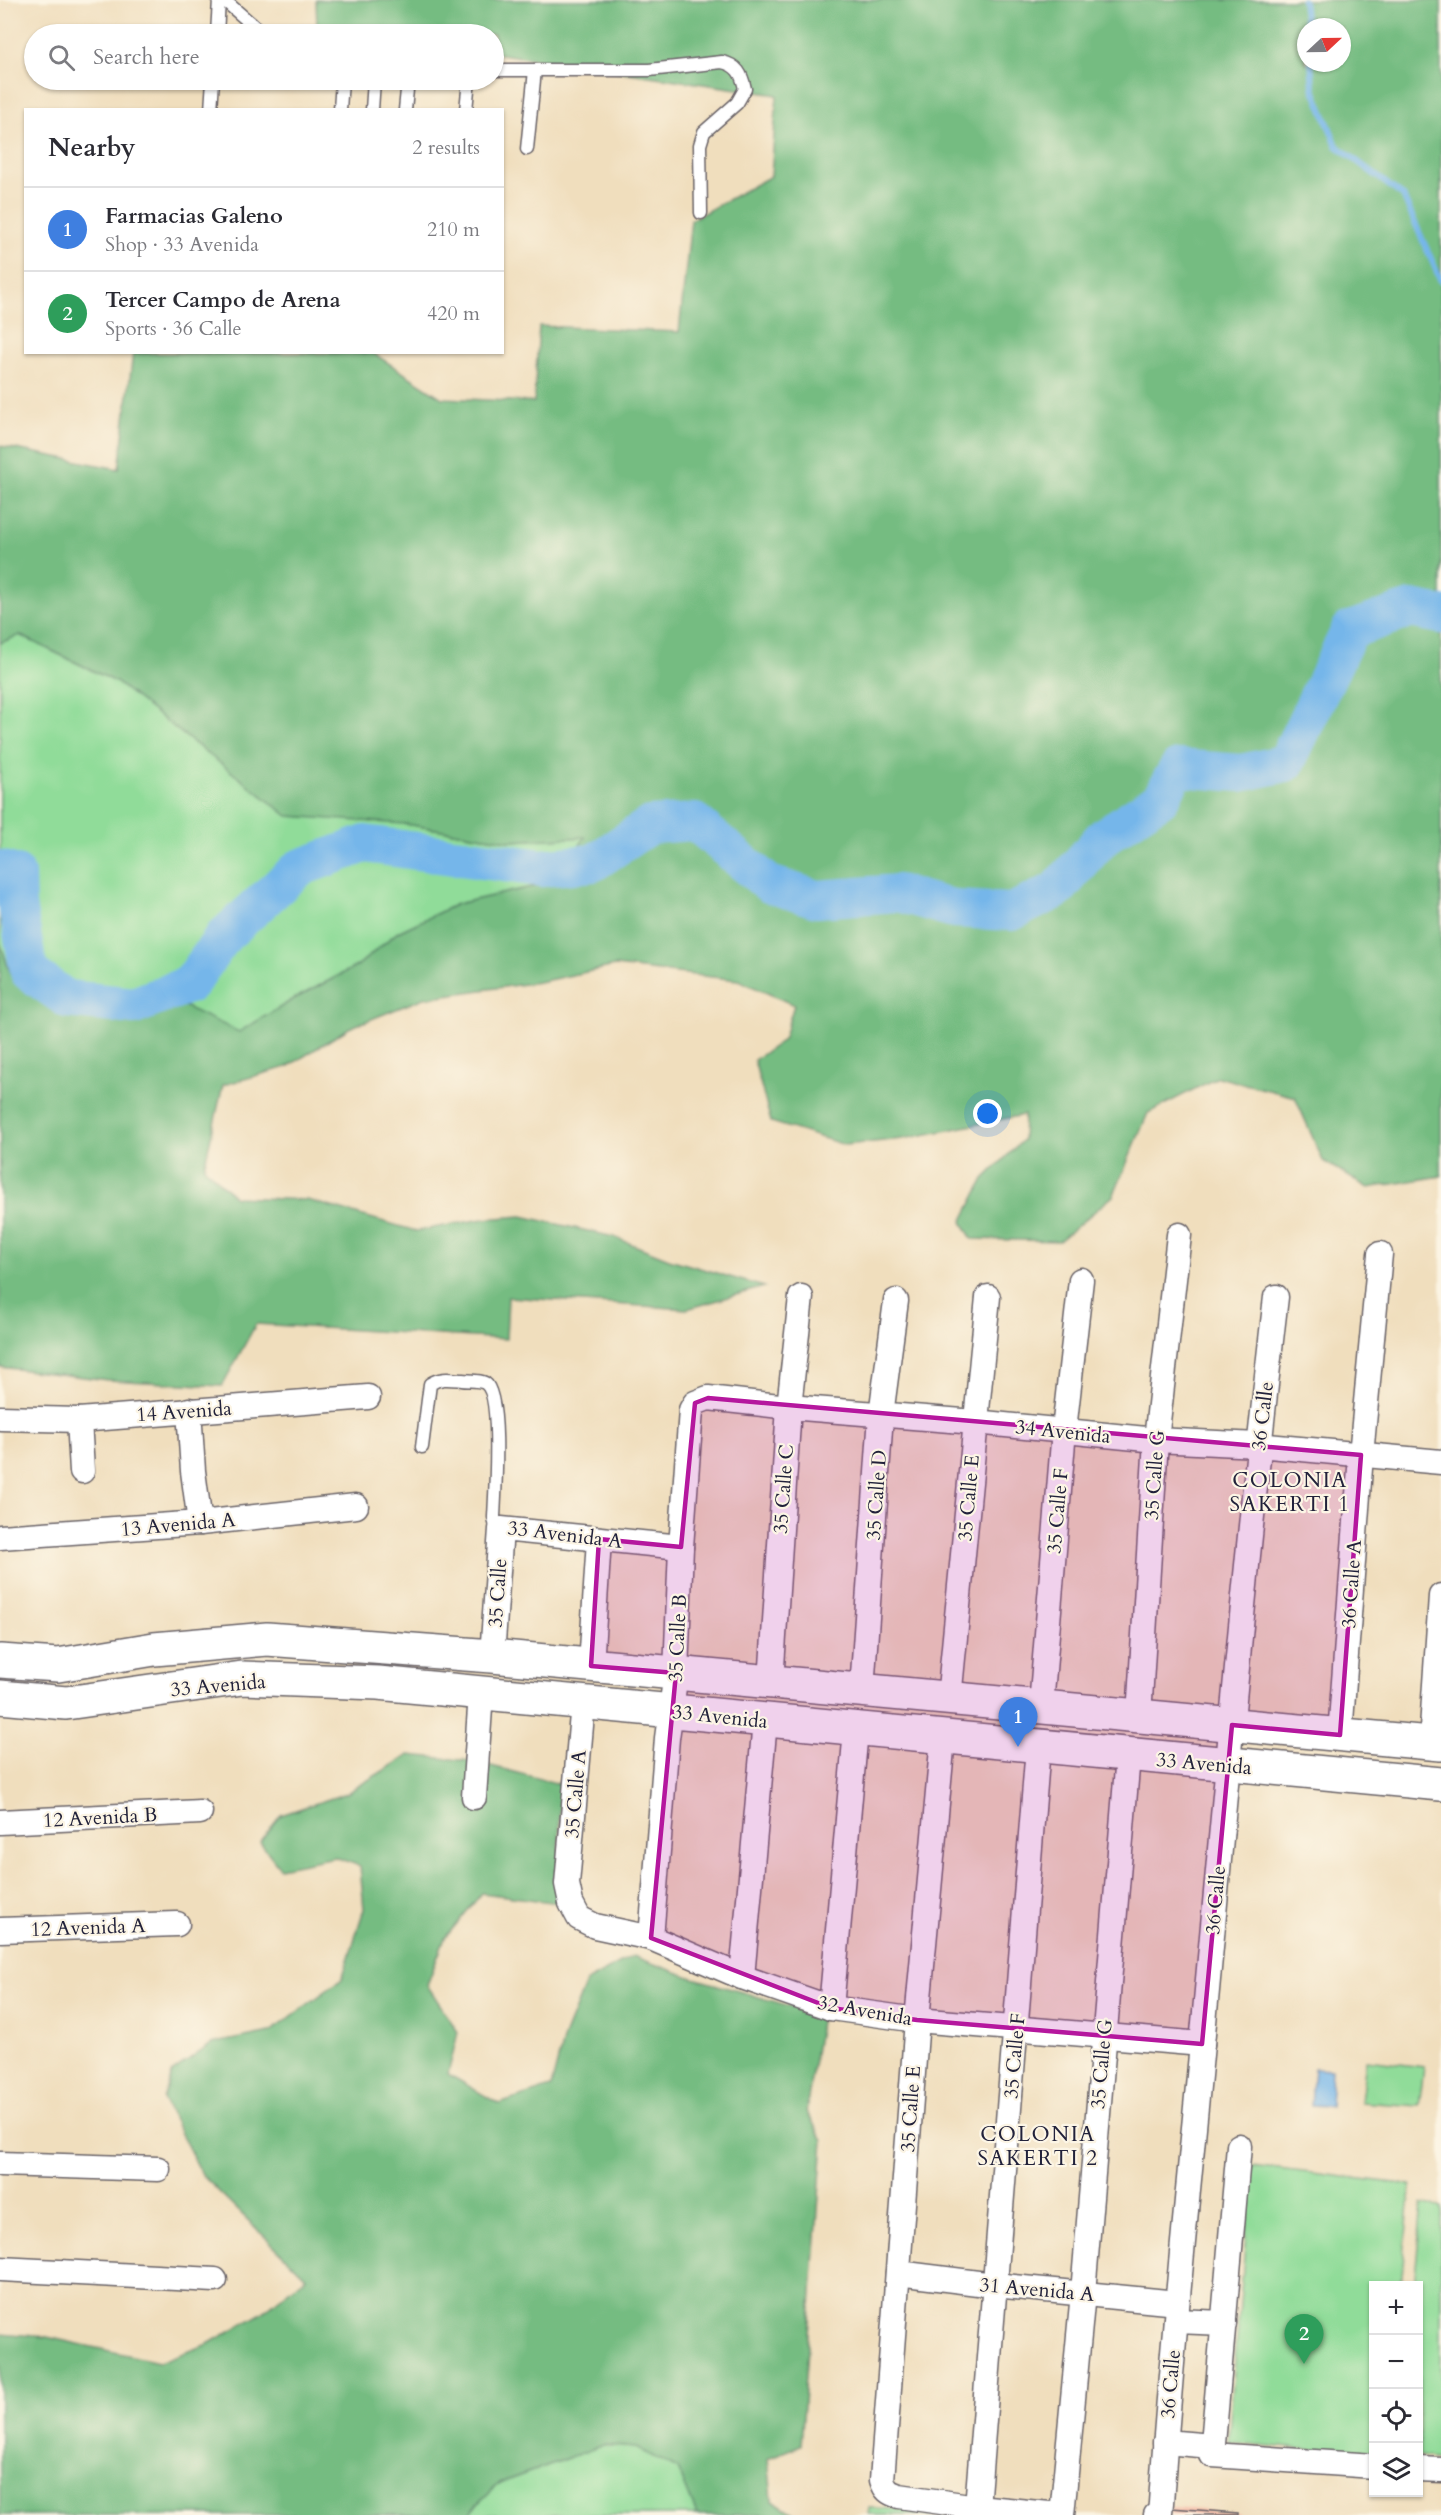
<!DOCTYPE html>
<meta charset="utf-8">
<style>
:root{--surface:#fff;--page:#f2f2f3;--text:#2b2b33;--muted:#7c7c81;--line:#e1e1e2;--accent:#b5179e}
body{margin:0;font-family:Cardo,serif;background:var(--page);color:var(--text)}
.controls{position:absolute;right:18px;bottom:18px;display:grid;overflow:hidden;border-radius:0px;box-shadow:0 2px 4px #0004}
.controls button{width:54px;height:54px;display:grid;place-items:center;padding:0;border:0;border-bottom:2px solid var(--line);background:var(--surface);color:var(--text);font:30px sans-serif}
.compass{position:absolute;left:1297px;top:18px;width:54px;height:54px;border-radius:50%;background:var(--surface);box-shadow:0 2px 4px #0004;rotate:68deg}
.you{position:absolute;left:988px;top:1114px;width:21px;height:21px;margin:-15px;border:4px solid #fff;border-radius:50%;background:#1a73e8;box-shadow:0 0 0 9px #1a73e833}
.badge{display:grid;place-items:center;width:39px;height:39px;border-radius:50%;background:var(--accent);color:#fff;font-size:20px;font-weight:700}
.pin{position:absolute;translate:-50% -50px;filter:drop-shadow(0 2px 3px #0008)}
.pin::after{content:'';position:absolute;top:32px;width:21px;height:18px;background:inherit;clip-path:polygon(0 0,100% 0,50% 100%)}
.list{margin:0;padding:0;list-style:none}
h2{display:flex;justify-content:space-between;align-items:center;height:78px;margin:0;padding:0 24px;font-size:26px}
h2 small{font-size:20px;font-weight:400;color:var(--muted)}
.list li{display:grid;grid-template-columns:39px 1fr auto;gap:18px;align-items:center;box-sizing:border-box;height:84px;padding:0 24px;border-top:2px solid var(--line)}
.list b{display:block;font-size:22px;white-space:nowrap}
.list p{margin:0;font-size:20px;white-space:nowrap;color:var(--muted)}
.list em{font-size:20px;font-style:normal;color:var(--muted)}
.icon{flex:none;width:33px;height:33px;fill:none;stroke:currentColor;stroke-width:2;stroke-linecap:round;stroke-linejoin:round}
.map{position:relative;flex:none;width:1441px;height:2515px;overflow:hidden}
.search{position:absolute;background:var(--surface);box-shadow:0 2px 4px #0004;left:24px;top:24px;width:480px;height:66px;display:flex;align-items:center;gap:15px;box-sizing:border-box;padding:0 21px;border-radius:33px;color:var(--muted);font-size:22px}
.panel{position:absolute;background:var(--surface);box-shadow:0 2px 4px #0004;left:24px;top:108px;width:480px;height:246px;border-radius:0px}
.map>svg:first-child{display:block}
.green{fill:#90dc99;stroke:#597f6a;stroke-width:1.5}
.forest{fill:#74bc81;stroke:#4b6f5e;stroke-width:1.5;fill-rule:evenodd}
.water{fill:#75b6ea;stroke:#4c6c92;stroke-width:1.5}
.lines{fill:none;stroke-linecap:round;stroke-linejoin:round}
.stream{stroke:#75b6ea;stroke-width:6}
.river{stroke:#75b6ea;stroke-width:38}
.building{fill:#f2ab97}
.lane-casing{stroke:#6a6468;stroke-width:15}
.street-casing{stroke:#6a6468;stroke-width:27}
.secondary-casing{stroke:#6a6468;stroke-width:36}
.lane{stroke:#fff;stroke-width:12}
.street{stroke:#fff;stroke-width:24}
.secondary{stroke:#fff;stroke-width:33}
.marked{fill:#b5179e;fill-opacity:0.2;stroke:#b5179e;stroke-width:4.5;stroke-linejoin:round}
.labels{text-anchor:middle;stroke-width:4.5;stroke-linejoin:round;paint-order:stroke}
.street-label{font-size:20px;fill:#22223b;stroke:#fcf5e5}
.neighbourhood-label{font-size:21px;letter-spacing:1.5px;fill:#22223b;stroke:#fcf5e5}
</style>
<div class="map">
<svg width="1441" height="2515" viewBox="0 0 1441 2515">
<rect width="100%" height="100%" fill="#fcf5e5"/>
<filter id="ink" filterUnits="userSpaceOnUse"><feTurbulence type="fractalNoise" baseFrequency=".0167" numOctaves="2"/><feDisplacementMap in="SourceGraphic" scale="12" xChannelSelector="R" yChannelSelector="G"/><feConvolveMatrix kernelMatrix="1 2 1 2 8 2 1 2 1" color-interpolation-filters="sRGB"/></filter>
<filter id="wash" filterUnits="userSpaceOnUse"><feTurbulence type="fractalNoise" baseFrequency=".008" numOctaves="4" result="noise"/><feDisplacementMap in="SourceGraphic" scale="24" xChannelSelector="R" yChannelSelector="G"/><feGaussianBlur stdDeviation="1.35" result="paint"/><feColorMatrix in="noise" values="0 0 0 0 0 0 0 0 0 0 0 0 0 0 0 0 0 1.4 0 .05"/><feComposite in="paint" operator="in"/></filter>
<g filter="url(#wash)">
<rect width="100%" height="100%" fill="#f0debd"/>
<g class="green">
<polygon points="19,635 116,682 216,760 405,824 509,841 586,837 558,881 457,904 398,932 357,966 294,999 239,1033 150,990 77,1003 11,975 0,943 0,643"/>
<polygon points="1366,2060 1424,2067 1419,2106 1361,2102"/>
<polygon points="1252,2166 1411,2185 1401,2285 1374,2286 1373,2456 1228,2442"/>
<polygon points="1422,2204 1441,2206 1441,2459 1419,2456 1418,2286 1414,2286"/>
<polygon points="603,2445 636,2448 678,2469 697,2515 470,2515 472,2510 500,2483"/>
<polygon points="869,2508 935,2510 957,2515 868,2515"/>
</g>
<g class="forest">
<path d="M316 0H1441V1176L1368 1188 1323 1161 1295 1097 1218 1077 1148 1113 1113 1196 1059 1241 972 1239 962 1222 984 1179 1023 1140 1024 1115 903 1139 845 1145 771 1122 754 1060 783 1040 794 1005 738 980 615 966 539 982 424 998 349 1028 287 1067 223 1085 204 1167 235 1197 307 1200 416 1231 483 1219 522 1216 614 1237 669 1259 764 1287 687 1309 508 1297 506 1339 256 1324 222 1386 108 1380 0 1367V943L11 975 77 1003 150 990 239 1032 294 999 357 966 398 932 457 904 558 881 585 837 509 841 405 824 288 816 116 682 20 635 0 643V446L119 469 133 353H373L442 398 534 402 539 326 679 332 691 220 771 176 777 95 494 53V34H370L317 27ZM1306 27H1342V63H1306Z"/>
<polygon points="409,1755 472,1761 560,1784 559,1903 482,1893 445,1938 427,1985 458,2032 448,2074 499,2104 551,2087 564,2037 586,1982 633,1956 690,1977 821,2015 806,2111 823,2140 801,2445 768,2458 772,2500 796,2515 697,2515 678,2469 636,2448 603,2445 500,2483 472,2510 470,2515 0,2515 0,2333 47,2337 159,2362 208,2344 262,2313 306,2277 203,2176 163,2099 173,2072 211,2044 270,2032 342,1979 364,1909 360,1866 335,1857 280,1868 260,1842 281,1815 347,1793"/>
</g>
<polygon class="water" points="1314,2068 1332,2069 1330,2106 1311,2105"/>
<g class="lines">
<g class="stream">
<polyline points="1303,0 1306,27"/>
<polyline points="1311,63 1313,87 1337,146 1403,196 1441,281"/>
</g>
<polyline class="river" points="0,869 16,874 17,905 29,972 67,999 134,1006 190,984 224,936 299,868 365,844 542,868 593,863 650,825 695,822 769,884 817,899 898,893 954,909 1012,912 1057,890 1103,837 1160,799 1178,768 1241,773 1286,763 1350,630 1411,609 1441,615"/>
</g>
<g id="blocks">
<polygon class="building" points="1171,2508 1238,2513 1238,2515 1171,2515"/>
</g>
</g>
<g filter="url(#ink)">
<use href="#blocks" fill-opacity="0" stroke="#6a6468" stroke-width="1.5"/>
<g class="lines">
<defs>
<g id="lane">
<polyline points="224,0 263,34"/>
<polyline points="217,34 219,0"/>
<path d="M494 70H649L722 62C737 65 742 74 745 89L737 103 704 132 700 145 701 213"/>
<polyline points="211,110 213,80"/>
<polyline points="340,110 342,80"/>
<polyline points="372,110 374,80"/>
<polyline points="405,110 408,80"/>
<polyline points="466,110 469,80"/>
<polyline points="527,149 535,70"/>
<path d="M422 1447 430 1384C440 1377 450 1379 462 1380 468 1381 479 1380 485 1383 502 1394 495 1495 494 1517L495 1523 501 1529"/>
</g>
<g id="street">
<polyline points="189,1410 193,1471 200,1523"/>
<polyline points="0,1418 79,1420 368,1397"/>
<polyline points="79,1420 82,1471"/>
<polyline points="0,1537 200,1523 356,1506"/>
<polyline points="492,1656 501,1529 681,1547"/>
<polyline points="591,1666 599,1539"/>
<polyline points="771,1682 789,1407 801,1297"/>
<polyline points="862,1690 881,1415 896,1301"/>
<polyline points="949,1699 988,1297"/>
<polyline points="583,1703 567,1884 571,1903 579,1918 595,1926 651,1938 742,1977 831,2008 917,2020 1202,2044"/>
<polyline points="1041,1706 1064,1430 1081,1280"/>
<polyline points="1139,1716 1156,1440 1179,1235"/>
<polyline points="1340,1735 1361,1455 1380,1254"/>
<path d="M943 1738 917 2020 882 2480C885 2490 889 2493 899 2496L977 2507 1060 2515"/>
<polyline points="1431,1743 1441,1596"/>
<polyline points="474,1797 481,1693"/>
<polyline points="0,1822 200,1812"/>
<polyline points="0,1930 177,1924"/>
<polyline points="651,1938 667,1738 676,1673 681,1547 691,1410 695,1403 708,1398 789,1407 975,1422 1156,1440 1258,1445 1441,1462"/>
<polyline points="742,1977 765,1721"/>
<polyline points="831,2008 856,1730"/>
<polyline points="1239,2146 1212,2455 1374,2466"/>
<polyline points="0,2164 158,2169"/>
<polyline points="0,2269 215,2280"/>
<polyline points="898,2273 994,2285 1177,2303"/>
<polyline points="1176,2321 1224,2323"/>
<polyline points="1165,2442 1212,2446"/>
<polyline points="1418,2469 1441,2470"/>
<polyline points="977,2507 1038,1747"/>
<polyline points="1062,2515 1083,2293 1128,1756"/>
<path d="M1156 2515 1160 2512 1161 2503C1172 2339 1190 2175 1205 2012 1227 1774 1248 1535 1276 1297"/>
</g>
<g id="secondary">
<polyline points="0,1661 58,1665 154,1649 267,1639 492,1656 1441,1744"/>
<polyline points="0,1697 66,1703 242,1678 378,1683 1441,1784"/>
</g>
</defs>
<use href="#lane" class="lane-casing"/>
<use href="#street" class="street-casing"/>
<use href="#secondary" class="secondary-casing"/>
<use href="#lane" class="lane"/>
<use href="#street" class="street"/>
<use href="#secondary" class="secondary"/>
</g>
</g>
<path class="marked" d="M708 1398 1361 1455 1340 1735 1232 1725 1202 2044 917 2020 831 2008 651 1938 676 1673 591 1666 599 1539 681 1547 695 1403Z"/>
<g class="labels">
<g class="street-label">
<text transform="translate(184 1411) rotate(-4)" y="7">14 Avenida</text>
<text transform="translate(1262 1416) rotate(-83)" y="7">36 Calle</text>
<text transform="translate(1063 1431) rotate(6)" y="7">34 Avenida</text>
<text transform="translate(1154 1475) rotate(-86)" y="7">35 Calle G</text>
<text transform="translate(783 1489) rotate(-86)" y="7">35 Calle C</text>
<text transform="translate(876 1495) rotate(-86)" y="7">35 Calle D</text>
<text transform="translate(968 1498) rotate(-85)" y="7">35 Calle E</text>
<text transform="translate(1057 1511) rotate(-85)" y="7">35 Calle F</text>
<text transform="translate(178 1524) rotate(-5)" y="7">13 Avenida A</text>
<text transform="translate(565 1534) rotate(7)" y="7">33 Avenida A</text>
<text transform="translate(1351 1584) rotate(-86)" y="7">36 Calle A</text>
<text transform="translate(497 1593) rotate(-86)" y="7">35 Calle</text>
<text transform="translate(677 1638) rotate(-87)" y="7">35 Calle B</text>
<text transform="translate(218 1685) rotate(-5)" y="7">33 Avenida</text>
<text transform="translate(720 1716) rotate(6)" y="7">33 Avenida</text>
<text transform="translate(1204 1763) rotate(5)" y="7">33 Avenida</text>
<text transform="translate(575 1794) rotate(-85)" y="7">35 Calle A</text>
<text transform="translate(100 1817) rotate(-3)" y="7">12 Avenida B</text>
<text transform="translate(1215 1900) rotate(-85)" y="7">36 Calle</text>
<text transform="translate(88 1927) rotate(-2)" y="7">12 Avenida A</text>
<text transform="translate(865 2010) rotate(10)" y="7">32 Avenida</text>
<text transform="translate(1014 2056) rotate(-85)" y="7">35 Calle F</text>
<text transform="translate(1101 2064) rotate(-85)" y="7">35 Calle G</text>
<text transform="translate(910 2109) rotate(-86)" y="7">35 Calle E</text>
<text transform="translate(1037 2289) rotate(5)" y="7">31 Avenida A</text>
<text transform="translate(1170 2384) rotate(-85)" y="7">36 Calle</text>
</g>
<g class="neighbourhood-label">
<text x="1290" y="1487">COLONIA<tspan x="1290" dy="24">SAKERTI 1</tspan></text>
<text x="1038" y="2141">COLONIA<tspan x="1038" dy="24">SAKERTI 2</tspan></text>
</g>
</g>
</svg>
<div class="controls">
<button>+</button>
<button>−</button>
<button><svg class="icon" aria-label="locate" viewBox="0 0 24 24"><circle cx="12" cy="12" r="6"/><path d="M12 2v4M12 18v4M2 12h4M18 12h4"/></svg></button>
<button><svg class="icon" aria-label="layers" viewBox="0 0 24 24"><path d="M12 4l9 5-9 5-9-5zM3 14l9 5 9-5"/></svg></button>
</div>
<svg class="compass" viewBox="-18 -18 36 36"><path d="M0-13l5 13h-10z" fill="#e53935"/><path d="M0 13l5-13h-10z" fill="#7c7c81"/></svg>
<div class="you"></div>
<div class="pin badge" style="left:1018px;top:1747px;background:#3f7fe0">1</div>
<div class="pin badge" style="left:1304px;top:2364px;background:#2e9e5b">2</div>
<div class="search"><svg class="icon" aria-label="search" viewBox="0 0 24 24"><circle cx="10" cy="10" r="6"/><path d="M15 15l6 6"/></svg>Search here</div>
<section class="panel">
<h2>Nearby<small>2 results</small></h2>
<ul class="list">
<li><span class="badge" style="background:#3f7fe0">1</span><div><b>Farmacias Galeno</b><p>Shop · 33 Avenida</p></div><em>210 m</em></li>
<li><span class="badge" style="background:#2e9e5b">2</span><div><b>Tercer Campo de Arena</b><p>Sports · 36 Calle</p></div><em>420 m</em></li>
</ul>
</section>
</div>
